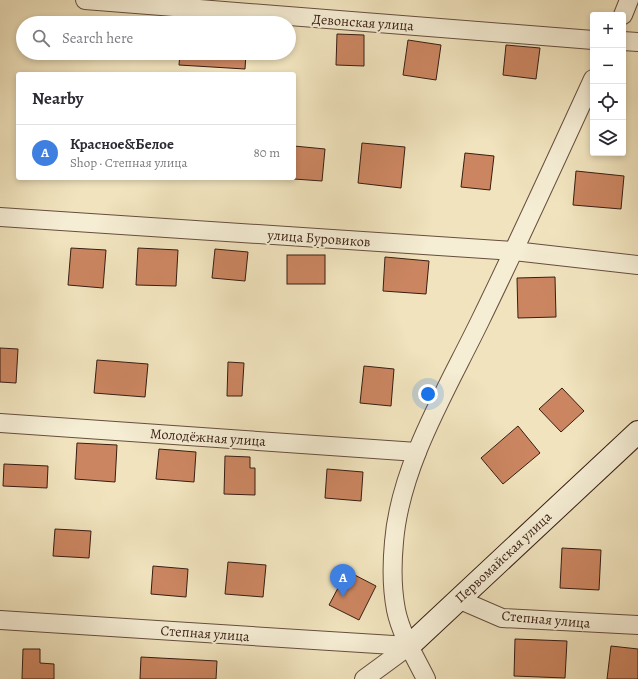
<!DOCTYPE html>
<meta charset="utf-8">
<style>
:root{--surface:#fff;--page:#f2f2f3;--text:#2b2b33;--muted:#7c7c81;--line:#e1e1e2;--accent:#1a73e8}
body{margin:0;font-family:Alegreya,serif;background:var(--page);color:var(--text)}
.controls{position:absolute;right:12px;top:12px;display:grid;overflow:hidden;border-radius:4px;box-shadow:0 2px 6px #0003}
.controls button{width:36px;height:36px;display:grid;place-items:center;padding:0;border:0;border-bottom:1px solid var(--line);background:var(--surface);color:var(--text);font:20px sans-serif}
.you{position:absolute;left:428px;top:394px;width:14px;height:14px;margin:-10px;border:3px solid #fff;border-radius:50%;background:#1a73e8;box-shadow:0 0 0 6px #1a73e833}
.badge{display:grid;place-items:center;width:26px;height:26px;border-radius:50%;background:var(--accent);color:#fff;font-size:13px;font-weight:700}
.pin{position:absolute;translate:-50% -33px;filter:drop-shadow(0 1px 2px #0008)}
.pin::after{content:'';position:absolute;top:21px;width:14px;height:12px;background:inherit;clip-path:polygon(0 0,100% 0,50% 100%)}
.list{margin:0;padding:0;list-style:none}
h2{display:flex;justify-content:space-between;align-items:center;height:52px;margin:0;padding:0 16px;font-size:17px}
h2 small{font-size:13px;font-weight:400;color:var(--muted)}
.list li{display:grid;grid-template-columns:26px 1fr auto;gap:12px;align-items:center;box-sizing:border-box;height:56px;padding:0 16px;border-top:1px solid var(--line)}
.list b{display:block;font-size:15px;white-space:nowrap}
.list p{margin:0;font-size:13px;white-space:nowrap;color:var(--muted)}
.list em{font-size:13px;font-style:normal;color:var(--muted)}
.icon{flex:none;width:22px;height:22px;fill:none;stroke:currentColor;stroke-width:2;stroke-linecap:round;stroke-linejoin:round}
.map{position:relative;flex:none;width:638px;height:679px;overflow:hidden}
.search{position:absolute;background:var(--surface);box-shadow:0 2px 6px #0003;left:16px;top:16px;width:280px;height:44px;display:flex;align-items:center;gap:10px;box-sizing:border-box;padding:0 14px;border-radius:22px;color:var(--muted);font-size:15px}
.panel{position:absolute;background:var(--surface);box-shadow:0 2px 6px #0003;left:16px;top:72px;width:280px;height:108px;border-radius:4px}
.map>svg:first-child{display:block}
.building{fill:#cb8661;stroke:#381d13}
.lines{fill:none;stroke-linecap:round;stroke-linejoin:round}
.street-casing{stroke:#664e3e;stroke-width:20}
.secondary-casing{stroke:#381d13;stroke-width:24}
.street{stroke:#f5edd4;stroke-width:18}
.secondary{stroke:#f5edd4;stroke-width:22}
.labels{text-anchor:middle;stroke-width:4;stroke-linejoin:round;paint-order:stroke}
.street-label{font-size:14px;fill:#381d13;stroke:#f5edd4}
</style>
<div class="map">
<svg width="638" height="679" viewBox="0 0 638 679">
<rect width="100%" height="100%" fill="#f0e3bd"/>
<filter id="stains"><feTurbulence type="fractalNoise" baseFrequency=".005" numOctaves="4"/><feColorMatrix values="0 0 0 0 .2 0 0 0 0 .09 0 0 0 0 .02 0 0 0 .5 -.17"/></filter>
<radialGradient id="worn" r=".72"><stop offset=".6" stop-color="#630" stop-opacity="0"/><stop offset="1" stop-color="#630" stop-opacity=".3"/></radialGradient>
<g class="building">
<polygon points="337,34 364,35 364,66 336,65"/>
<polygon points="408,40 441,45 436,80 403,75"/>
<polygon points="506,45 540,48 536,79 503,75"/>
<polygon points="180,53 246,53 245,69 179,65"/>
<polygon points="362,143 405,147 401,188 358,183"/>
<polygon points="294,146 325,149 322,181 294,179"/>
<polygon points="465,153 494,156 490,190 461,187"/>
<polygon points="576,171 624,176 621,209 573,205"/>
<polygon points="71,248 106,250 103,288 68,285"/>
<polygon points="138,248 178,250 176,286 136,285"/>
<polygon points="215,249 248,252 245,281 212,278"/>
<rect x="287" y="255" width="38" height="29"/>
<polygon points="385,257 429,261 426,294 383,291"/>
<polygon points="555,277 556,317 518,318 517,278"/>
<polygon points="0,348 18,349 16,383 0,382"/>
<polygon points="97,360 148,364 145,397 94,393"/>
<polygon points="228,362 244,363 242,396 227,396"/>
<polygon points="364,366 394,369 391,406 360,403"/>
<polygon points="562,388 584,411 561,432 539,409"/>
<polygon points="518,426 540,453 503,484 481,458"/>
<polygon points="77,443 117,445 115,482 75,479"/>
<polygon points="159,449 196,452 194,482 156,479"/>
<polygon points="225,456 250,457 250,468 255,468 255,495 224,494"/>
<polygon points="4,464 48,466 47,488 3,486"/>
<polygon points="327,469 363,472 361,501 325,498"/>
<polygon points="55,529 91,531 89,558 53,556"/>
<polygon points="562,548 601,550 599,590 560,588"/>
<polygon points="228,562 266,565 263,597 225,594"/>
<polygon points="153,566 188,569 186,597 151,594"/>
<polygon points="347,571 376,586 359,620 329,605"/>
<polygon points="515,639 567,641 565,678 514,676"/>
<polygon points="611,646 638,649 638,679 607,679"/>
<polygon points="23,649 40,649 40,663 54,664 54,679 22,679"/>
<polygon points="141,657 217,661 216,679 140,679"/>
</g>
<g class="lines">
<defs>
<g id="street">
<polyline points="85,0 593,40"/>
<polyline points="623,15 629,0"/>
<polyline points="623,41 638,42"/>
<polyline points="0,217 514,251 638,265"/>
<polyline points="0,423 417,452"/>
<polyline points="458,599 502,618 638,625"/>
<polyline points="0,620 409,646"/>
<polyline points="364,679 409,646"/>
<path d="M426 679C415 657 401 634 396 610 392 589 392 563 394 542 400 466 447 389 480 321 519 241 556 160 593 79"/>
</g>
<polyline id="secondary" points="409,646 638,432"/>
</defs>
<use href="#street" class="street-casing"/>
<use href="#secondary" class="secondary-casing"/>
<use href="#street" class="street"/>
<use href="#secondary" class="secondary"/>
</g>
<g class="labels">
<g class="street-label">
<text transform="translate(363 22) rotate(4)" y="5">Девонская улица</text>
<text transform="translate(319 238) rotate(4)" y="5">улица Буровиков</text>
<text transform="translate(208 437) rotate(4)" y="5">Молодёжная улица</text>
<text transform="translate(503 557) rotate(-43)" y="5">Первомайская улица</text>
<text transform="translate(546 619) rotate(5)" y="5">Степная улица</text>
<text transform="translate(205 633) rotate(4)" y="5">Степная улица</text>
</g>
</g>
<rect width="100%" height="100%" filter="url(#stains)"/>
<rect width="100%" height="100%" fill="url(#worn)"/>
</svg>
<div class="controls">
<button>+</button>
<button>−</button>
<button><svg class="icon" aria-label="locate" viewBox="0 0 24 24"><circle cx="12" cy="12" r="6"/><path d="M12 2v4M12 18v4M2 12h4M18 12h4"/></svg></button>
<button><svg class="icon" aria-label="layers" viewBox="0 0 24 24"><path d="M12 4l9 5-9 5-9-5zM3 14l9 5 9-5"/></svg></button>
</div>
<div class="you"></div>
<div class="pin badge" style="left:343px;top:597px;background:#3f7fe0">A</div>
<div class="search"><svg class="icon" aria-label="search" viewBox="0 0 24 24"><circle cx="10" cy="10" r="6"/><path d="M15 15l6 6"/></svg>Search here</div>
<section class="panel">
<h2>Nearby<small></small></h2>
<ul class="list">
<li><span class="badge" style="background:#3f7fe0">A</span><div><b>Красное&amp;Белое</b><p>Shop · Степная улица</p></div><em>80 m</em></li>
</ul>
</section>
</div>
